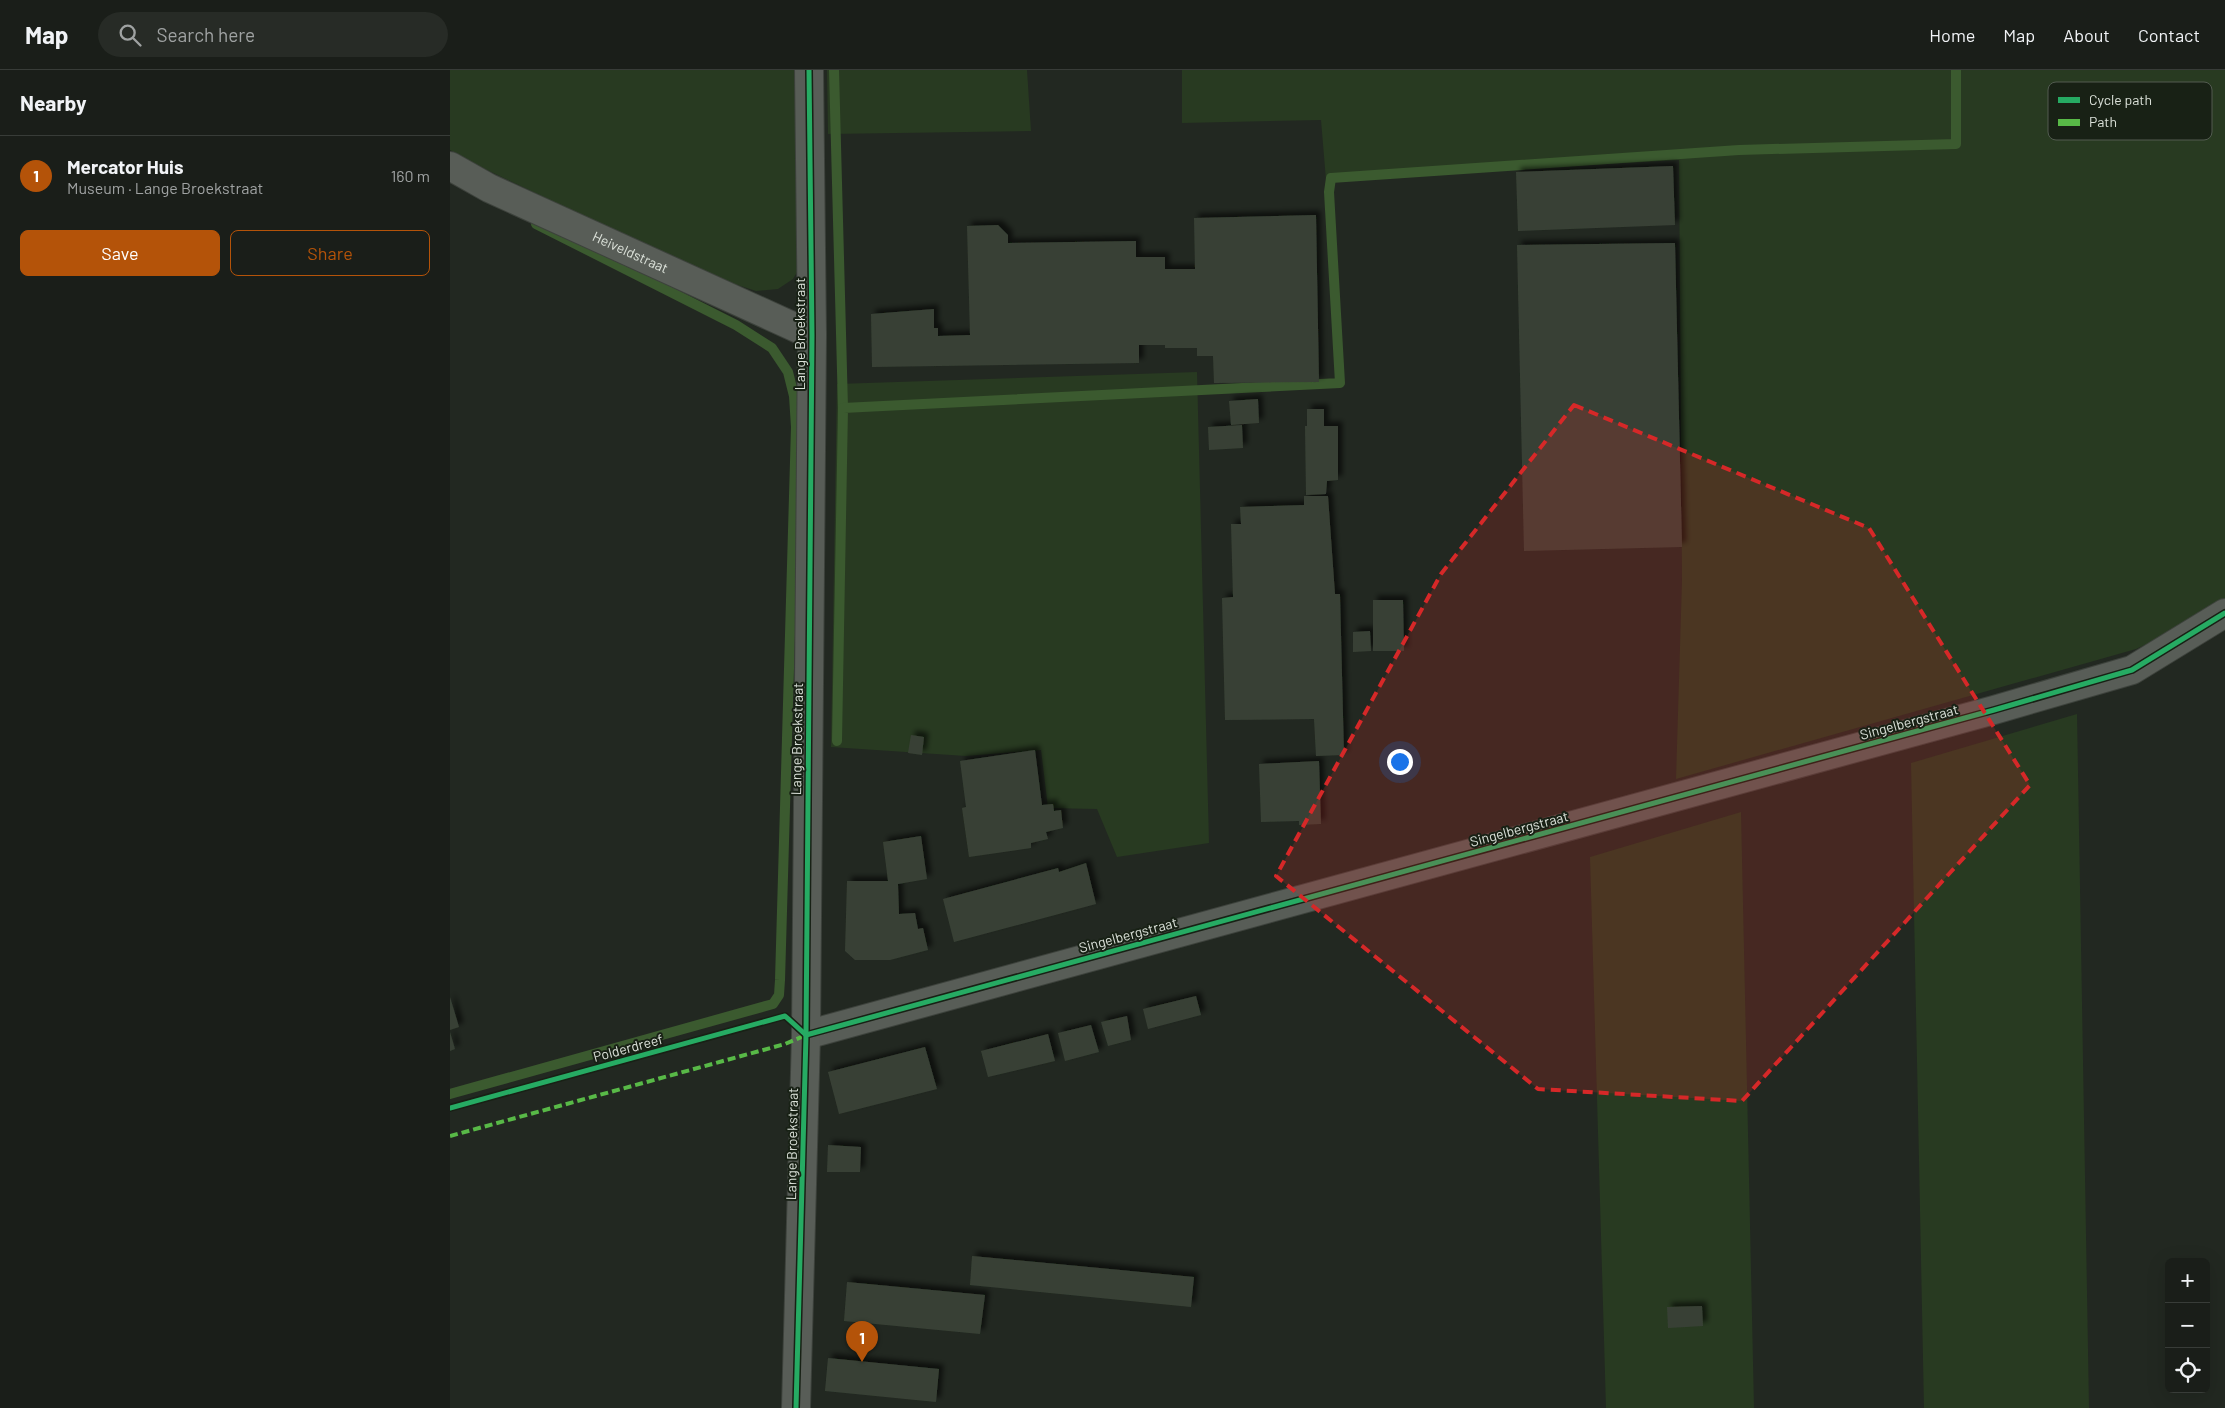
<!DOCTYPE html>
<meta charset="utf-8">
<style>
:root{--surface:#1a1e19;--page:#272b26;--text:#f1f3f6;--muted:#9fa2a2;--line:#383c38;--accent:#b45309}
body{margin:0;font-family:Barlow,sans-serif;background:var(--page);color:var(--text)}
.controls{position:absolute;right:15px;bottom:15px;display:grid;overflow:hidden;border-radius:8px;box-shadow:0 5px 20px #0002}
.controls button{width:45px;height:45px;display:grid;place-items:center;padding:0;border:0;border-bottom:1px solid var(--line);background:var(--surface);color:var(--text);font:25px sans-serif}
.you{position:absolute;left:949px;top:691px;width:18px;height:18px;margin:-12px;border:4px solid #fff;border-radius:50%;background:#1a73e8;box-shadow:0 0 0 8px #1a73e833}
.badge{display:grid;place-items:center;width:32px;height:32px;border-radius:50%;background:var(--accent);color:#fff;font-size:16px;font-weight:700}
.pin{position:absolute;translate:-50% -41px;filter:drop-shadow(0 1px 2px #0008)}
.pin::after{content:'';position:absolute;top:26px;width:18px;height:15px;background:inherit;clip-path:polygon(0 0,100% 0,50% 100%)}
.list{margin:0;padding:0;list-style:none}
h2{display:flex;justify-content:space-between;align-items:center;height:65px;margin:0;padding:0 20px;font-size:21px}
h2 small{font-size:16px;font-weight:400;color:var(--muted)}
.list li{display:grid;grid-template-columns:32px 1fr auto;gap:15px;align-items:center;box-sizing:border-box;height:80px;padding:0 20px;border-top:1px solid var(--line)}
.list b{display:block;font-size:19px;white-space:nowrap}
.list p{margin:0;font-size:16px;white-space:nowrap;color:var(--muted)}
.list em{font-size:16px;font-style:normal;color:var(--muted)}
.actions{display:flex;gap:10px;padding:15px 20px}
.actions a{flex:1;padding:11px 0;border:1px solid var(--accent);border-radius:8px;text-align:center;font-size:18px;color:var(--accent)}
.actions .main{background:var(--accent);color:#fff}
.icon{flex:none;width:28px;height:28px;fill:none;stroke:currentColor;stroke-width:2;stroke-linecap:round;stroke-linejoin:round}
.map{position:relative;flex:none;width:1775px;height:1338px;overflow:hidden}
header{display:flex;align-items:center;gap:30px;box-sizing:border-box;height:70px;padding:0 25px;background:var(--surface);border-bottom:1px solid var(--line)}
header strong{font-size:24px}
nav{display:flex;gap:28px;margin-inline-start:auto;font-size:18px}
.search{width:350px;height:45px;background:var(--page);display:flex;align-items:center;gap:12px;box-sizing:border-box;padding:0 18px;border-radius:28px;color:var(--muted);font-size:19px}
main{display:flex}
aside{flex:1;background:var(--surface)}
.map>svg:first-child{display:block}
.green{fill:#283a21}
.lines{fill:none;stroke-linecap:round;stroke-linejoin:round}
.stream{stroke:#3b5a2f;stroke-width:10}
.building{fill:#384135;filter:url(#shadow)}
.minor-casing{stroke:#3d423c;stroke-width:30}
.minor{stroke:#585d57;stroke-width:28}
.quiet{stroke:#58b947;stroke-width:4;stroke-dasharray:8 4;stroke-linecap:butt}
.cycleway-casing{stroke:#182115;stroke-width:8}
.cycleway{stroke:#26ab63;stroke-width:5}
.marked{fill:#d62828;fill-opacity:0.2;stroke:#d62828;stroke-width:4;stroke-dasharray:10 6;stroke-linejoin:round}
.labels{text-anchor:middle;stroke-width:4;stroke-linejoin:round;paint-order:stroke}
.street-label{font-size:14px;fill:#dbe1d9;stroke:#182115}
.key{fill:#182115;stroke:#525b50;stroke-width:1}
.key-label{font-size:14px;fill:#dbe1d9}
</style>
<header>
<strong>Map</strong>
<div class="search"><svg class="icon" aria-label="search" viewBox="0 0 24 24"><circle cx="10" cy="10" r="6"/><path d="M15 15l6 6"/></svg>Search here</div>
<nav><a>Home</a><a>Map</a><a>About</a><a>Contact</a></nav>
</header>
<main>
<aside>
<h2>Nearby<small></small></h2>
<ul class="list">
<li><span class="badge">1</span><div><b>Mercator Huis</b><p>Museum · Lange Broekstraat</p></div><em>160 m</em></li>
</ul>
<div class="actions"><a class="main">Save</a><a>Share</a></div>
</aside>
<div class="map">
<svg width="1775" height="1338" viewBox="0 0 1775 1338">
<defs>
<filter id="shadow"><feDropShadow dx="4.5" dy="-4.5" stdDeviation="2.5" flood-color="#0009"/></filter>
</defs>
<rect width="100%" height="100%" fill="#222821"/>
<g class="green">
<polygon points="0,0 351,0 357,185 343,209 328,219 306,221 254,204 33,98 0,80"/>
<polygon points="377,0 577,0 581,61 378,64"/>
<polygon points="732,0 1775,0 1775,530 1731,558 1686,579 1226,709 1232,510 1229,90 876,110 871,50 732,53"/>
<polygon points="747,302 759,773 667,787 647,739 598,738 591,680 516,686 381,677 387,314"/>
<polygon points="1627,644 1639,1338 1474,1338 1461,693"/>
<polygon points="1291,742 1304,1338 1156,1338 1140,787"/>
</g>
<g class="lines">
<g class="stream">
<polyline points="384,0 393,338"/>
<polyline points="387,671 393,338 890,313 879,122 881,108 1289,80 1506,74 1506,0"/>
<polyline points="0,1024 323,934 329,925 330,910 346,357 344,326 338,302 322,278 286,255 86,154"/>
</g>
</g>
<g class="building">
<polygon points="1223,96 1225,155 1068,161 1066,102"/>
<polygon points="866,145 869,312 764,313 763,286 747,286 747,278 715,278 715,275 689,275 689,293 422,297 421,244 484,239 484,258 488,258 488,266 520,265 517,156 548,155 558,165 558,173 686,171 686,187 715,187 715,199 745,199 744,148"/>
<polygon points="1225,173 1232,477 1074,481 1067,175"/>
<polygon points="808,329 809,353 781,355 779,331"/>
<polygon points="857,339 874,339 874,356 888,356 888,410 877,411 876,424 856,425 855,356 857,356"/>
<polygon points="792,355 793,378 759,380 758,357"/>
<polygon points="854,426 878,426 885,524 890,524 894,685 866,686 864,649 775,650 772,528 783,527 781,454 791,454 790,437 854,435"/>
<polygon points="923,530 953,530 954,581 923,581"/>
<polygon points="920,561 921,581 903,582 903,562"/>
<polygon points="461,665 474,667 472,685 458,683"/>
<polygon points="585,680 592,735 603,734 604,741 611,740 613,758 596,762 598,769 581,773 581,778 519,787 512,738 516,737 510,691"/>
<polygon points="869,691 871,754 849,755 849,751 811,752 809,694"/>
<polygon points="471,766 477,809 448,814 449,844 465,843 468,859 473,858 478,880 440,890 405,890 395,881 397,811 438,811 433,772"/>
<polygon points="636,793 646,834 504,872 493,829 608,798 609,802"/>
<polygon points="746,926 751,945 698,959 693,939"/>
<polygon points="0,927 9,957 0,960"/>
<polygon points="677,946 681,970 658,976 651,952"/>
<polygon points="641,955 649,982 615,991 608,963"/>
<polygon points="0,962 5,979 0,981"/>
<polygon points="598,964 605,991 538,1007 531,981"/>
<polygon points="475,977 487,1019 389,1044 378,1002"/>
<polygon points="378,1075 411,1077 410,1102 377,1102"/>
<polygon points="522,1186 744,1207 741,1237 520,1215"/>
<polygon points="397,1212 535,1225 530,1264 394,1251"/>
<polygon points="1252,1236 1253,1256 1218,1258 1217,1237"/>
<polygon points="378,1288 489,1299 486,1332 375,1321"/>
</g>
<g class="lines">
<defs>
<g id="minor">
<path id="s1" d="M0 96 39 118 362 265"/>
<polyline points="356,965 1544,640 1682,600 1775,543"/>
<polyline points="346,1338 356,965 362,265 359,0"/>
</g>
</defs>
<use href="#minor" class="minor-casing"/>
<use href="#minor" class="minor"/>
<polyline class="quiet" points="0,1066 335,974 356,965"/>
<defs>
<g id="cycleway">
<polyline points="356,965 1544,640 1682,600 1775,543"/>
<polyline points="0,1038 335,946 356,965"/>
<polyline points="346,1338 356,965 362,265 359,0"/>
</g>
</defs>
<use href="#cycleway" class="cycleway-casing"/>
<use href="#cycleway" class="cycleway"/>
</g>
<path class="marked" d="M1124 335 1419 458 1580 715 1292 1031 1088 1019 826 806 991 504Z"/>
<g class="labels">
<g class="street-label">
<text dy="5" stroke="none"><textPath href="#s1" startOffset="200">Heiveldstraat</textPath></text>
<text transform="translate(350 264) rotate(-90)" y="5">Lange Broekstraat</text>
<text transform="translate(1459 652) rotate(-15)" y="5">Singelbergstraat</text>
<text transform="translate(347 669) rotate(-89)" y="5">Lange Broekstraat</text>
<text transform="translate(1069 759) rotate(-15)" y="5">Singelbergstraat</text>
<text transform="translate(678 865) rotate(-15)" y="5">Singelbergstraat</text>
<text transform="translate(178 978) rotate(-15)" y="5">Polderdreef</text>
<text transform="translate(342 1074) rotate(-89)" y="5">Lange Broekstraat</text>
</g>
</g>
<rect x="1598" y="12" width="164" height="58" rx="8" class="key"/>
<rect x="1608" y="27" width="22" height="6" fill="#26ab63"/>
<rect x="1608" y="49" width="22" height="7" fill="#58b947"/>
<g class="key-label">
<text x="1639" y="35">Cycle path</text>
<text x="1639" y="57">Path</text>
</g>
</svg>
<div class="controls">
<button>+</button>
<button>−</button>
<button><svg class="icon" aria-label="locate" viewBox="0 0 24 24"><circle cx="12" cy="12" r="6"/><path d="M12 2v4M12 18v4M2 12h4M18 12h4"/></svg></button>
</div>
<div class="you"></div>
<div class="pin badge" style="left:412px;top:1292px">1</div>
</div>
</main>
